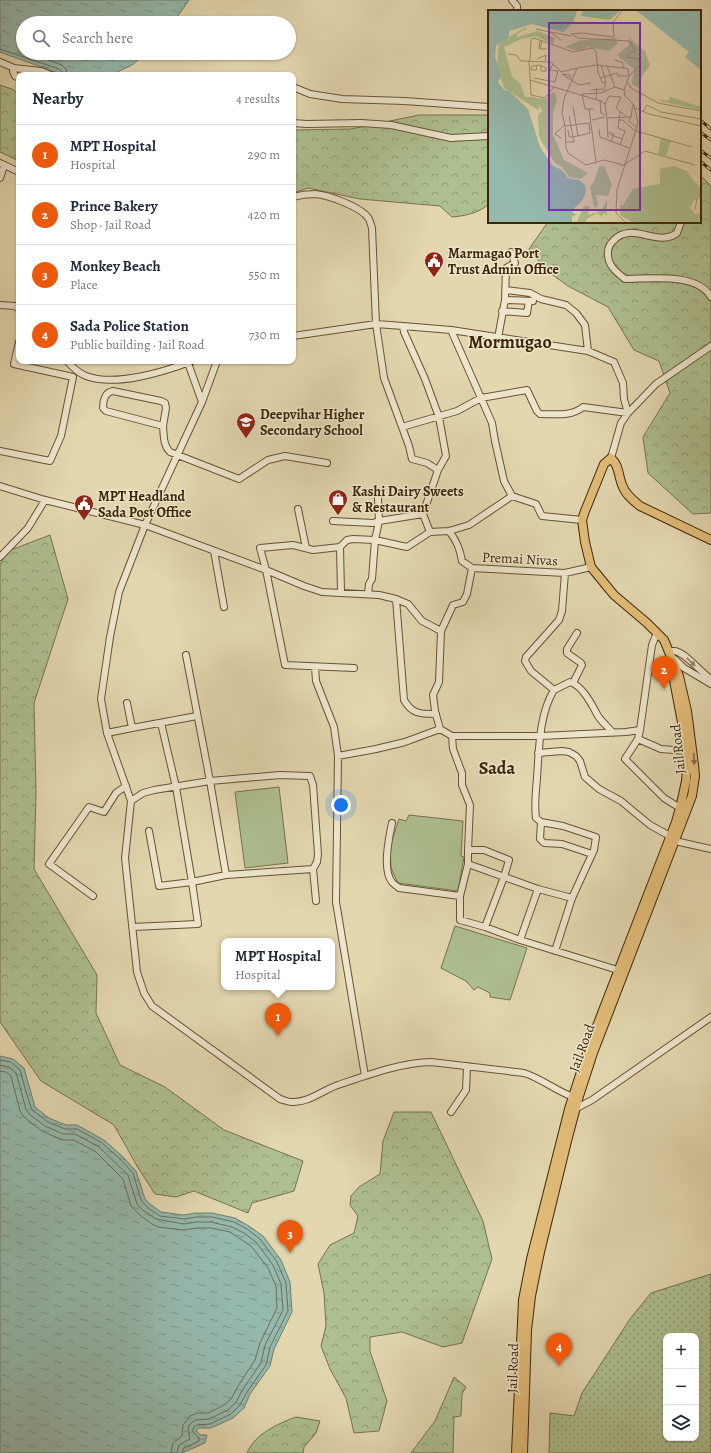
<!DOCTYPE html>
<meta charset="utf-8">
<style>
:root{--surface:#fff;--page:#f2f2f3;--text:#1f2937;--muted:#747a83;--line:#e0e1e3;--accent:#ea580c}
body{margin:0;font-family:Alegreya,serif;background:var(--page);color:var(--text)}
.controls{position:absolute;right:12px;bottom:12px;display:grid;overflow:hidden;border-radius:8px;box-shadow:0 1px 3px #0004}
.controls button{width:36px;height:36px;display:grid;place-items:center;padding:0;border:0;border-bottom:1px solid var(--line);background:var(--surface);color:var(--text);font:20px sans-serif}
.you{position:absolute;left:341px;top:805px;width:14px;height:14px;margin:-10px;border:3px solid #fff;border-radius:50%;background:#1a73e8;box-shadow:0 0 0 6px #1a73e833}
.badge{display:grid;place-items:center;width:26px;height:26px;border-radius:50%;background:var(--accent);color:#fff;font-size:13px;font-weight:700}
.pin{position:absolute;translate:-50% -33px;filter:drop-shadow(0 1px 2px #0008)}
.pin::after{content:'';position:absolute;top:21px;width:14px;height:12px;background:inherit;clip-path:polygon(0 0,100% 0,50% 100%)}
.popup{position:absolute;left:221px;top:938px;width:114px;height:52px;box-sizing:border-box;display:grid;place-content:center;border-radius:8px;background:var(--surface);filter:drop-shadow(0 1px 3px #0005);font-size:13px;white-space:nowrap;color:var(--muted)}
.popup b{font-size:15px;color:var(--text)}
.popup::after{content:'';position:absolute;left:50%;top:100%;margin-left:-8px;border:8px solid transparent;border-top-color:var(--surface)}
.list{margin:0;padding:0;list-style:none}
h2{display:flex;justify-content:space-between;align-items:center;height:52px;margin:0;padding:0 16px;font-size:17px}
h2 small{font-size:13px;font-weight:400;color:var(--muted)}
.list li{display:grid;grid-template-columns:26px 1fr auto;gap:12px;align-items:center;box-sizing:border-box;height:60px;padding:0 16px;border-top:1px solid var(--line)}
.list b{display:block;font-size:15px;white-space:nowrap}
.list p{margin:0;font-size:13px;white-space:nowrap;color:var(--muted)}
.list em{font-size:13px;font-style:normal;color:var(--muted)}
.icon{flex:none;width:22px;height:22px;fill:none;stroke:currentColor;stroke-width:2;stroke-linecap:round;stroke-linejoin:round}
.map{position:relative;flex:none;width:711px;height:1453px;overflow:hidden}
.search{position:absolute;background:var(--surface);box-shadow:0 1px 3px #0004;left:16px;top:16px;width:280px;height:44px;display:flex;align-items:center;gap:10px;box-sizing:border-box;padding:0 14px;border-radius:22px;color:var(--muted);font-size:15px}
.panel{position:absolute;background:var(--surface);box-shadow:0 1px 3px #0004;left:16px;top:72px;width:280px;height:292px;border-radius:8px}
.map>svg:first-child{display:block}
</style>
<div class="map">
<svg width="711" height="1453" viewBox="0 0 711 1453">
<defs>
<pattern id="grass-dots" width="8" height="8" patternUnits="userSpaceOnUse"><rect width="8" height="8" fill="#aebf90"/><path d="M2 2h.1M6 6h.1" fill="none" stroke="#8f9b74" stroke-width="1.8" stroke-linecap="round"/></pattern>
<pattern id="forest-crowns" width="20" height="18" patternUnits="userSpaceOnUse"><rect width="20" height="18" fill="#aebf90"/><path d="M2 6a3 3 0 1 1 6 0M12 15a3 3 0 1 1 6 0" fill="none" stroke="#8f9b74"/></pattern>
<pattern id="water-ripples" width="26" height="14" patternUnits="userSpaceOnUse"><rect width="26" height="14" fill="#95b9ad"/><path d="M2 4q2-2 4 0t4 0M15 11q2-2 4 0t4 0" fill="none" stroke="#7b968b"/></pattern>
</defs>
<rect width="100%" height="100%" fill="#e3d7b0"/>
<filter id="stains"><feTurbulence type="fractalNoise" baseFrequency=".005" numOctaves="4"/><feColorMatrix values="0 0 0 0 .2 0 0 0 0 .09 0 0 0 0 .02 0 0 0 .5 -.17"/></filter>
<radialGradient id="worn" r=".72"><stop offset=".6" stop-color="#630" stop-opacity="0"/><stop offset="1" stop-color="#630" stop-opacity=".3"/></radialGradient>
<path fill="url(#grass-dots)" stroke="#76724c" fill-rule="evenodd" d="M711,1274v179h-162l1,-40 24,3 8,-23 48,-74 21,-26zM666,1336h30v102h-30z"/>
<path fill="url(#forest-crowns)" stroke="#76724c" d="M0,85l12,4 7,5v67l-19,-9z
M419,115h70v89c-10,9 -24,12 -37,13l-12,-11 -80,-7 -52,-11 -15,5v-63l58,-1z
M700,175l11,11v327l-18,1 -45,-41 -5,-36 27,-44 -11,-32 -25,-11 -26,-43 -40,-21 -22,-16 -17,-21 19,-27h152z
M50,535l18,64 -34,104 2,89 -2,77 63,106 -1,38 24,52 45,22 59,43 79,31 -9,30 -42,12 -4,10 -54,-22 -18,6 -21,-3 -18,-28 -23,-41 -73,-44 -41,-59v-458l8,-13z
M394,1112h37l52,109 9,38 -30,84 -19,4 -41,-15 -32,5v14l17,50 -8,30 -25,2 -8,-35 -16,-29 -9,-23 5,-20 -2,-33 -6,-29 12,-19 24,-12 4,-17 -8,-11 1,-9 8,-9 21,-13 3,-33z
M454,1377l12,10 -4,7 -1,22 -7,1 -1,36h-42l24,-32z
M296,1417l24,4 -4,12 -12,14 -1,6h-56c8,-19 30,-29 49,-36z"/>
<path fill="#aebf90" stroke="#76724c" d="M279,787l9,76 -43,5 -10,-76z
M409,815l54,6 -2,35 3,1 -6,34 -60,-8 -7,-15 -1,-21 9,-28 7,2z
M455,926l72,22 -17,52 -20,-3v-4l-12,-6 -4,3 -8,-9 -25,-13z"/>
<path fill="url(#water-ripples)" stroke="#727e6b" d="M0,0h189l-9,13 -9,10h-148v30h123l-14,12 -19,9 -6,1h-44l-63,-23z
M0,1056l13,3 11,9 11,39 14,11 17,7h11l27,15 18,16 14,15 9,28 5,5 11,8 23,3 11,-2h17l23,5 14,8 14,10 18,24 9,22 2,30 -18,37 -4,17 -20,28 -6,14 -11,10 -22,10h-12l-3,3 5,4h6l-2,8 -23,10h-182z"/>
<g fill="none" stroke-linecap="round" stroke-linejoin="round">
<path stroke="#6a6f5a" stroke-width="1" d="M0,49l59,20 3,3v3
M29,53l33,12 4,4 1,6
M0,1060l11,2 9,8 6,22 6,18 16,12 17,7h12l25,14 18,16 13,14 8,27 7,8 12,8 24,3 12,-2h16l22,5 13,7 13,10 17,23 9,21 2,28 -18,36 -4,18 -19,27 -7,13 -9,9 -21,10 -13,1 -4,3v4l6,6v3l-15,7 -2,5
M0,1065l9,2 7,6 10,36 3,5 16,12 18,8h12l24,13 29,28 9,29 7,7 12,8 28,5 12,-2h15l21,5 12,6 12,9 17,23 8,19 2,26 -18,35 -4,18 -18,26 -7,13 -8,8 -19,9 -14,1 -6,5 -1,5 2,9 -11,6 -2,8
M0,1071l6,1 5,4 9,35 4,6 18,14 20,9h12l22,12 27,27 8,27 10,10 11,8 6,3 25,3 14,-2h14l19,4 21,14 17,22 8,18 1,22 -17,35 -5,17 -17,26 -7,13 -7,6 -16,8h-11l-7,3 -7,9 -1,11 -9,7 -2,10"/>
<g stroke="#675232" stroke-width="8">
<path id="minor" d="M512,0l5,6v5
M0,62l14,6
M19,78l-4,-2 -2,-5 1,-3 27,3 10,4
M293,87l17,7 32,5 62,2 85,6
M293,123l14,1 54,-1 30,2 60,13 38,-2
M0,163l19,9
M0,178l4,-12
M293,197c7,-2 15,-3 22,-3 13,1 47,13 54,25 1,2 2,6 3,9l4,96 8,54 25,68 3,13 15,4 11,7
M681,222l-4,11c-20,15 -46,-13 -64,8 -3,3 -5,7 -5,11 -1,13 8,20 17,27 24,0 72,-7 86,18
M506,290l24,3 11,6 25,6 10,8 9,12 3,26
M505,300l28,1
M0,305l15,1 4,3
M502,311l25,2 2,-12
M403,326l1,6 21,47 14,38 7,39 -8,14 -15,44 7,18
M451,330l41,93 3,18 9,40 8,15 24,8 6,12 40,4
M293,336l83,-12 27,2 48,4 137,21 26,11 9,21 1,16 4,14 -45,-6c-12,10 -28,7 -43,7l-3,-3 -10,-21 -46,8 -24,13 -55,16
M498,338l7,-38 1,-32 9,-5 -4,-11
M67,361c5,6 12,12 19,15 29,11 78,-4 106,-15
M217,361l-15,41 -57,123 -26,67 -9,45 -9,62 6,34 24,68 -6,57 12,114 7,21 8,13 128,93c4,1 8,3 12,3 16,1 31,-12 46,-17 27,-9 65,-23 93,-23l93,11c19,6 33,19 52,25
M188,363l14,39
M163,426l3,-18 -1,-5 -4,-2 -48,-10c-8,1 -10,10 -10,17l3,3 57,15c1,10 0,19 7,26l69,27 29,-19 17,-4 42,7
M0,451l50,10 11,-25 12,-59 -59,-13 5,-22
M611,458l10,-35 7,-10 28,-29 55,-38
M0,486l45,14 100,25 121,45 38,16 18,6 57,3 17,4 12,5 14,17 19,10 -2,51 -6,13 2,16 5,18 12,7h88l86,-4 14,-2 12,-85 5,-12
M298,509l8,39
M333,521l40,2 6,-2 44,-7
M449,531c8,10 11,18 13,30l10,7
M340,547l1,45
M214,551l10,56
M0,557l28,-29 17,-28
M368,594l1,-10 3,-5 3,-39 4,-19 -1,-23
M396,599l8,101c8,14 16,14 32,14
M441,631l12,-26 10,-3 4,-8 5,-26 93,5 26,-6
M186,655l24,126 16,94
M315,667l1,14 18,46 4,29 -2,146 29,174
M354,668l-69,-3 -19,-95 -6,-22 33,-3 20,5 27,-3 7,-7 6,-1 22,1 32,7 23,-15 19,-1 20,-6 43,-29
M711,679c-10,-6 -27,-29 -38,-28l-4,3 15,14 27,16
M573,683l9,-18 -1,-2 -14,-10v-4l10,-16
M554,690l-23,-19 -6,-10 1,-4 33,-37 3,-9 3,-38
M132,728l65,-12
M640,730l-2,9 -13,20 39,39 16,10
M107,733l25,-5 -5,-25
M452,736l1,13 9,24v12l8,20 -2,45v14l-8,32
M638,739l23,10 25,2
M538,753l24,-2 7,1 7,4 4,5 5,16 14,12 22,12 29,24 20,11
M338,756l38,-7 29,-7 35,-13
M131,801l12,-8 11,-3 56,-9 70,-6 30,1 3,9 5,69 -1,8 -4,7 -87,6 -34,7 6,42 -66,3
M541,822l-1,17 4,4 18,1 30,10
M392,823c-3,14 -10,47 0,59 1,2 5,4 7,6l61,8v24l25,7 35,13 101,31
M149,831l10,55 33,-4 -16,-95 -15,-64
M675,841l36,8
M468,850h16l25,10 -5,17 -19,50
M468,864l70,25 34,9
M313,869l3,32
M93,896l-44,-32 40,-57 15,5 12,-19 10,-7
M520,940l18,-51
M555,951l17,-53 22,-48 2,-13 -33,-11 -22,-4 -5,-4c-2,-14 0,-27 1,-40 2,-28 2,-64 17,-88l16,-8c13,4 22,23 28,34 4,6 10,11 15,17
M573,1109h2l17,-9 119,-83
M451,1112l15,-22 1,-24"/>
</g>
<g stroke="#3e2508" stroke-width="10">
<path id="major" d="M516,1453l7,-153 8,-41 38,-150 21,-65 86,-222 5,-18 5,-23 1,-14 -1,-24 -14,-73
M523,1453l4,-123 4,-34 9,-44 27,-111 12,-45 14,-43 89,-231 10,-26 3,-20 -1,-11 -7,-54 -8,-35 -15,-36 -17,-17 -33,-28 -23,-28 -6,-25 -3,-22 3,-9 19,-47 7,-6c9,8 7,19 12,29 3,8 10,13 17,19l71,34"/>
</g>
<use href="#minor" stroke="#ede5cc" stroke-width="6"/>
<use href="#major" stroke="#e2bc78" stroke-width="8"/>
<g stroke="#3e2508" stroke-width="3">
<path id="rail" d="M700,120l11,9
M700,132l11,8
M700,150l11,8
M700,161l11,9"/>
</g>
<use href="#rail" stroke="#ede5cc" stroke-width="1.5" stroke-dasharray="4.5" stroke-linecap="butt"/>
</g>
<defs><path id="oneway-solid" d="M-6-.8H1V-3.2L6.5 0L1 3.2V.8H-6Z"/></defs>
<use fill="#96856a" href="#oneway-solid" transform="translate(691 662) rotate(44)"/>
<use fill="#88693a" href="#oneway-solid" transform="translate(694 759) rotate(87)"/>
<defs>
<g id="civic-pin" transform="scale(1)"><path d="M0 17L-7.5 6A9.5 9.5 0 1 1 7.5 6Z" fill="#8f2418" stroke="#ede5cc"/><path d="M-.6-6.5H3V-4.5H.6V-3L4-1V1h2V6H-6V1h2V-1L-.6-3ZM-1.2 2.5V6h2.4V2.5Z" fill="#fff"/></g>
<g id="school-pin" transform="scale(1)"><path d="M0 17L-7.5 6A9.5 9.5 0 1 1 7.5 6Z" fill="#8f2418" stroke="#ede5cc"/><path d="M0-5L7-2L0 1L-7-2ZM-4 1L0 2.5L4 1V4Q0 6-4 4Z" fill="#fff"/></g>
<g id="shop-pin" transform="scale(1)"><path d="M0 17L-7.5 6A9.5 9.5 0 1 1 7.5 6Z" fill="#8f2418" stroke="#ede5cc"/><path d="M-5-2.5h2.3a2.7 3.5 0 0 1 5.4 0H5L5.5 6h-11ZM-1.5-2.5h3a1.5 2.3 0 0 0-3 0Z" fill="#fff"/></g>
</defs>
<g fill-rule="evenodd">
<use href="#civic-pin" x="434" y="261"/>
<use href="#school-pin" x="246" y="422"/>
<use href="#shop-pin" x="338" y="499"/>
<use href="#civic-pin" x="84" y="504"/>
</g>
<g text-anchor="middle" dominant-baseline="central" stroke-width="3" stroke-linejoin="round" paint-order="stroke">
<g font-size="14" font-weight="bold" fill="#3e2508" stroke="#ede5cc" text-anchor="start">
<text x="448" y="253">Marmagao Port<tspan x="448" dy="16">Trust Admin Office</tspan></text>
<text x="260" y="414">Deepvihar Higher<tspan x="260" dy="16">Secondary School</tspan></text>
<text x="352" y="491">Kashi Dairy Sweets<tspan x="352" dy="16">&amp; Restaurant</tspan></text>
<text x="98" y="496">MPT Headland<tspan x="98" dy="16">Sada Post Office</tspan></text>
</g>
<g font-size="14" fill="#3e2508" stroke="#ede5cc">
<text transform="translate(520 559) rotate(3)">Premai Nivas</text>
<text transform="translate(678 749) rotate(-96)">Jail Road</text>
<text transform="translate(582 1048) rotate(-70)">Jail Road</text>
<text transform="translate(513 1368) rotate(-88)">Jail Road</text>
</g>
<g font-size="18" font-weight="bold" fill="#3e2508" stroke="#ede5cc">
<text x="510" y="342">Mormugao</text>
<text x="497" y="768">Sada</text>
</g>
</g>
<g transform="translate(488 10)">
<rect width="213" height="213" fill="#e3d7b0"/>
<path d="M173,128l10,3 -5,15 -8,-2zM186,156l13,5 8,12 -14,24 8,-1 6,8 6,-1 -2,9h-67l-12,-7v-10h3l10,-16 27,-5v-15z" fill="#aebf90"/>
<path d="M38,17v2l-9,5v3l21,-6 17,7 -2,6 -17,-8 -15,3 -17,8 8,30 8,6 5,14h9l5,5 1,4 -2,4 -34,-22 -7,-23 2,-22zM127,28l3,3 -1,3 -8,7 -21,-4 -10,4 -14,-4 17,-7zM141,28l16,13 5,14 -9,13v11l-9,-5 2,-15 -17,-14 12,-10zM67,82l2,8 -4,13v22l11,25 24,13 -7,6 -12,-2 -6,-9 -9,-6 -15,-25 -1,-22 8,-7 -1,-7 5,-7zM182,87l31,10v3l-40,-9 -2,-2 9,2zM111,156h5l8,19 -4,11 -12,-1 2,8 -1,4 -3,1 -4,-22 4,-4zM207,172l6,6v8l-8,5 -1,5 -11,1 -6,-17 18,-4zM119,190v16l-3,-3 -2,4 -5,-4 -10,6 -1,3h-9l7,-16h6l-2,9 13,-4z" fill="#aebf90"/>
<path d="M47,88l12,1 1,9 -5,4z" fill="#aebf90"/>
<path d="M0,1h89l-4,12 -10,9 -31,-8 -23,7v6l-13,9 -1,11 6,20 -3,5 6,8 5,1 19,18 12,38 13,19 9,4 6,8 11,2 6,5 1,7 -3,7 -11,12 4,4 -4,2v5h-84zM95,1h37l-10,9 -29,-4zM149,1h64v59l-16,-13 4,-5z" fill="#95b9ad"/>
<path fill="none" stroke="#a1906d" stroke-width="1" d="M134,1l-9,11 1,15 -32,-4 -11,1 7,4 51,3 7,10 -7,2 -2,4 11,2 3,5 -12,12 -2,6M48,19l14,3M73,30l-11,-8 21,4M52,39l2,-7 -2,-2 -1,8 1,1h7M20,44l8,1 5,6 30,1 10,10 16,-4M49,49l9,-4 -1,7M41,50l2,35 14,3 9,-11M42,50l1,-20 3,-2 39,14 19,-4 4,3 2,21 4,10 3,1M126,50l8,2 2,6M113,55l5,17 -2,9M49,56l-1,4h-5l1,-4 8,-1 6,3v3h-5v-5M119,56l8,21 9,3M46,68l21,4 3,-11 -8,-1 3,-6M82,68v-3l-8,-1 17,11 12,-2M112,68l17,-5 1,3h11l-1,-7 -4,-1 -27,-3 -20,3 -13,31 -2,14 3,13 1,22 2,5 18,12 18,-5 19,5M42,70l71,21 4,3 2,14 24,-1 2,-13M139,72l4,6 27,15 43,8M103,80l12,-1M133,87l-5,11 11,9M108,89l1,-12M112,90l1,13 4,2M117,94l4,-8 12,1M85,97l5,29M147,98l14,6 52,12M101,99l7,53M106,99h-9l-3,-15 19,-1 14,-6M132,102l-2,16 7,3 -5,14M155,102l4,-7 14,7 40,7M143,107l-2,4 7,6M119,108l1,20M104,110l13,-3M130,110h5l12,11M77,116l24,-3 1,10 -17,4 1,5h-8M111,119l1,8 29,11M80,120l1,7h4l-4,-21M148,121l56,16M121,122l5,2 -3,8M121,124l13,5M73,128l-6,-4 10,-10M134,156l23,-15 50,14M207,199l2,-10 4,-3M137,212l-9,-9 1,-23 21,-67 -4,-18 -9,-9 -1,-6 3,-8"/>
<path fill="#7b2cbf" fill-opacity="0.15" stroke="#7b2cbf" stroke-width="2" d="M61,13h91v187h-91z"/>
<rect width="213" height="213" fill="none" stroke="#3e2508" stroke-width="2"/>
</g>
<rect width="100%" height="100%" filter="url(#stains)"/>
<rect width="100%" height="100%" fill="url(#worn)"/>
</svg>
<div class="controls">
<button>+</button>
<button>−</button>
<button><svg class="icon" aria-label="layers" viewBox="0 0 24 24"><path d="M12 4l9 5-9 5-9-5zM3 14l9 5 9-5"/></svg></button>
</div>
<div class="you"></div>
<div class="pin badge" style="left:278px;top:1036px">1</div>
<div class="popup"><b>MPT Hospital</b>Hospital</div>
<div class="pin badge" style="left:664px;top:689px">2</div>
<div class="pin badge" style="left:290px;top:1253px">3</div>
<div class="pin badge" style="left:559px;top:1366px">4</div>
<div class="search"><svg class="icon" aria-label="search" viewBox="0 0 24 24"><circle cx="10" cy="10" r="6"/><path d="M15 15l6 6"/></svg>Search here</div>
<section class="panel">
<h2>Nearby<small>4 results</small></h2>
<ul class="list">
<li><span class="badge">1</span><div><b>MPT Hospital</b><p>Hospital</p></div><em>290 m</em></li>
<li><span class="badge">2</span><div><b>Prince Bakery</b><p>Shop · Jail Road</p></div><em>420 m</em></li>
<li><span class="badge">3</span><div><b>Monkey Beach</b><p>Place</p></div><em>550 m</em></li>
<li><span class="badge">4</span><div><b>Sada Police Station</b><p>Public building · Jail Road</p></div><em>730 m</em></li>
</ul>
</section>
</div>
